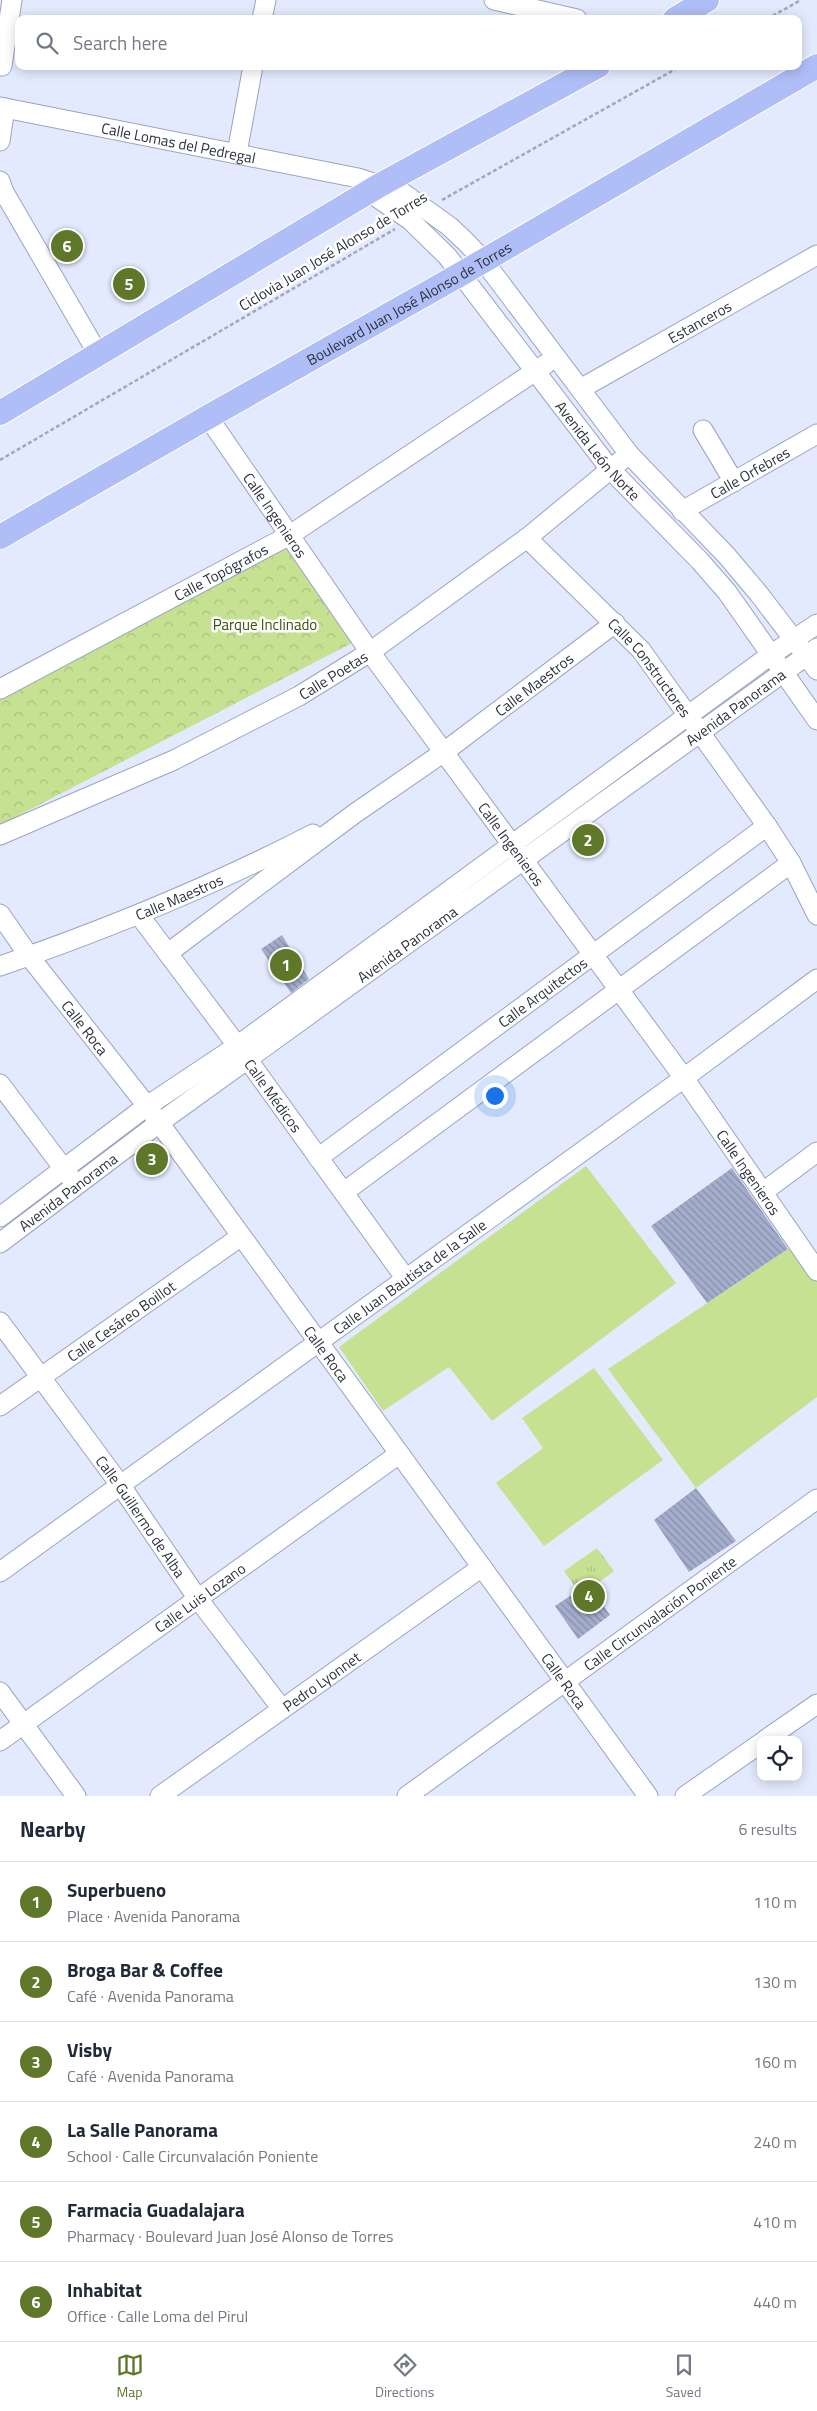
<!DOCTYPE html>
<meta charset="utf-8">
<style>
:root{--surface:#fff;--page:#f2f2f3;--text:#1f2937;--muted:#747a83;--line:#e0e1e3;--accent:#5f7729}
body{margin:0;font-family:"Titillium Web",sans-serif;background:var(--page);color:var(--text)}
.controls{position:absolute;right:15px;bottom:15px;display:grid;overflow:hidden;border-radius:10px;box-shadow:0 2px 12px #0003}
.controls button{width:45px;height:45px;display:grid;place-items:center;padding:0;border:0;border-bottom:1px solid var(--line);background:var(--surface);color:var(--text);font:25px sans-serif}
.you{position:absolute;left:494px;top:1095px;width:18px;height:18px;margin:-12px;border:4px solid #fff;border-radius:50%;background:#1a73e8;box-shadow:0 0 0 8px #1a73e833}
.badge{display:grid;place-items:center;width:32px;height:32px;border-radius:50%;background:var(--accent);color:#fff;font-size:16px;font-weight:700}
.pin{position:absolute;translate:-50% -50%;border:2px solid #fff;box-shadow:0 1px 5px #0006}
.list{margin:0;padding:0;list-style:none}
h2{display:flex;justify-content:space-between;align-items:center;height:65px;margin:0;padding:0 20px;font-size:21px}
h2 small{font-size:16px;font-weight:400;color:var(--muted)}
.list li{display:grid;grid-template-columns:32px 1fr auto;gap:15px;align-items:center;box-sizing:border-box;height:80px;padding:0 20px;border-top:1px solid var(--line)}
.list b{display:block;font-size:19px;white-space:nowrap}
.list p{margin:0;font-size:16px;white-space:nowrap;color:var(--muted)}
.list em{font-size:16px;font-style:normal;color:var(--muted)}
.icon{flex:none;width:28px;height:28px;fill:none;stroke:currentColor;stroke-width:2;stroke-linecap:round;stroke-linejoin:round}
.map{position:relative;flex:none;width:817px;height:1796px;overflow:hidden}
.search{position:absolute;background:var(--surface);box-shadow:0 2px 12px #0003;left:15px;right:15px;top:15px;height:55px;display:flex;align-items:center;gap:12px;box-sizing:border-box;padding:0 18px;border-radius:10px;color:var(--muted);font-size:19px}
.sheet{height:545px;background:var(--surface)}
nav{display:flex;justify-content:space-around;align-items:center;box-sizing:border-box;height:70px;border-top:1px solid var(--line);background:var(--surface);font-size:14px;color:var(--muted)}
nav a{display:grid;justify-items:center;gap:2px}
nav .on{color:var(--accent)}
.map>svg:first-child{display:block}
</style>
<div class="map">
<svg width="817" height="1796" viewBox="0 0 817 1796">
<defs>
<pattern id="grass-tufts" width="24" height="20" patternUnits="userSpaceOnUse" patternTransform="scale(1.25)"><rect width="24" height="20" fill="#c5e191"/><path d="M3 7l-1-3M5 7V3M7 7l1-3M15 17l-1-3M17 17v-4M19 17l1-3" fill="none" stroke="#aac27e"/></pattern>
<pattern id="forest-crowns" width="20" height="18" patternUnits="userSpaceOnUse" patternTransform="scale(1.25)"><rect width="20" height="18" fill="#c5e191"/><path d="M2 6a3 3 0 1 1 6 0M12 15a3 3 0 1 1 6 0" fill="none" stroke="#aac27e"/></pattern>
<pattern id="building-back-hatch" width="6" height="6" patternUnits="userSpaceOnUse" patternTransform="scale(1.25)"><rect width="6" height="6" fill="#a4aecc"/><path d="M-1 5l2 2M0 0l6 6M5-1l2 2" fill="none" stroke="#868ea7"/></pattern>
</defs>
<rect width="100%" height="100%" fill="#e3eafd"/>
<path fill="url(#grass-tufts)" d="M597,1548l17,23 -23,17 -3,-4 -10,7 -14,-20z"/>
<path fill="url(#forest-crowns)" d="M286,548l68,94 -354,183v-127z"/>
<path fill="#c5e191" d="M586,1166l90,117 -184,138 -43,-54 -66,44 -44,-64z
M793,1246l24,33v118l-121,91 -88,-119z
M594,1368l69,92 -119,86 -48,-63 47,-35 -21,-30z"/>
<path fill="url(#building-back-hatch)" d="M282,935l27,44 -18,14 -30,-44z
M732,1168l56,81 -81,54 -56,-77z
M696,1488l40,53 -47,31 -35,-52z
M588,1584l22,31 -32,24 -23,-33z"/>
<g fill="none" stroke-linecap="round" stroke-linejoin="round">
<g stroke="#9aa4c2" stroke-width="21">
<g id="minor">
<path d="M494,0l83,19"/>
<path d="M262,19l4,-19"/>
<path d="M2,66l10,-66"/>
<path id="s1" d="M0,107l358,71 45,15 46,33 17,16 17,18 146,194 98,102 32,38 58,76"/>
<path d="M0,141l5,-33"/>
<path d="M237,153l16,-87"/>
<path d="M0,181l4,11 94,162"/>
<path id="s2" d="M362,183l7,9 41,28 37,36 163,213 90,92 27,31 90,128"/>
<path id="s3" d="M582,388l235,-133"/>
<path id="s4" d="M208,417l162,235 314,426 133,193"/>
<path d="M703,430l31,52"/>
<path id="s5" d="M682,511l135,-77"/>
<path id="s6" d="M527,538l114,112 126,176 24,37 26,52"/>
<path id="s7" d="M0,689l290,-154 256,-171"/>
<path id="s8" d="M0,835l174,-75 125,-64 71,-44 157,-114 102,-84"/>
<path id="s9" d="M0,914l29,42 118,150 501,690"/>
<path id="s10" d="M139,915l109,145 158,219"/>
<path id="s11" d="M168,953l186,-139 90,-62 171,-129"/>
<path id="s12" d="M0,966c108,-37 212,-80 313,-132"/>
<path d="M0,1084l70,93"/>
<path id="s13" d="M318,1158l449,-332"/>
<path d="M344,1192l447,-329"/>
<path d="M763,1192l54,-40"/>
<path d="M0,1217l147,-111 90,-60 535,-392 45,-30"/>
<path id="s14" d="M0,1243l159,-120 658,-475"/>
<path id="s15" d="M0,1322l121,164 77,113 84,110"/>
<path id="s16" d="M0,1406l240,-169"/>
<path id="s17" d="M0,1572l684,-494 133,-99"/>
<path d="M0,1692l76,104"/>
<path d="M765,1740l52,-36"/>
<path id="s18" d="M0,1741l399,-287"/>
<path id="s19" d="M160,1796l322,-229"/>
<path id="s20" d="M407,1796l410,-297"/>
<path d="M685,1796l76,-53"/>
</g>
</g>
<g stroke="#fff" stroke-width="26">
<g id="major">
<path d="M675,19l32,-19"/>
<path d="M0,413l380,-228 218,-119"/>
<path id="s21" d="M0,537l208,-120 253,-143 356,-208"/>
</g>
</g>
<path stroke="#a2a8b9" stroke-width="2.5" stroke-dasharray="4 2.5" stroke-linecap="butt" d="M767,19l34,-19
M442,200l239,-134
M0,460l395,-231"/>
<use href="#minor" stroke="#fff" stroke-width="19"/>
<use href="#major" stroke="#afbef7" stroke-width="24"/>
</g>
<g text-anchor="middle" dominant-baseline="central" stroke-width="5" stroke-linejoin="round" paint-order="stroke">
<g font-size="15" fill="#2d313d" stroke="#fff">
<text stroke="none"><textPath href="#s1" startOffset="182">Calle Lomas del Pedregal</textPath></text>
<text transform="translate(333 251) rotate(-31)">Ciclovia Juan José Alonso de Torres</text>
<text stroke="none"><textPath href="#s21" startOffset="471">Boulevard Juan José Alonso de Torres</textPath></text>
<text stroke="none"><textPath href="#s3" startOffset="135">Estanceros</textPath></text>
<text stroke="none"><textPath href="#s2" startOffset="359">Avenida León Norte</textPath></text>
<text stroke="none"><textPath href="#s5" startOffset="78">Calle Orfebres</textPath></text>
<text stroke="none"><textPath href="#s4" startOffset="119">Calle Ingenieros</textPath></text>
<text stroke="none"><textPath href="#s7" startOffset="250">Calle Topógrafos</textPath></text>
<text stroke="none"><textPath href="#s6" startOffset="179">Calle Constructores</textPath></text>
<text stroke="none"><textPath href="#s8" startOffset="370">Calle Poetas</textPath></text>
<text stroke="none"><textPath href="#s11" startOffset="454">Calle Maestros</textPath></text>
<text stroke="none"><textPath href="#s14" startOffset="910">Avenida Panorama</textPath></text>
<text stroke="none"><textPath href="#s4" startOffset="524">Calle Ingenieros</textPath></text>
<text stroke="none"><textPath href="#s12" startOffset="192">Calle Maestros</textPath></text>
<text stroke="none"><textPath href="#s14" startOffset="505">Avenida Panorama</textPath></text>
<text stroke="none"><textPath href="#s13" startOffset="279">Calle Arquitectos</textPath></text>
<text stroke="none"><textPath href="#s9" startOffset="142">Calle Roca</textPath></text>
<text stroke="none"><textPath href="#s10" startOffset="225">Calle Médicos</textPath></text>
<text stroke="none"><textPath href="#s4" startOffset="929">Calle Ingenieros</textPath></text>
<text stroke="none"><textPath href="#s14" startOffset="85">Avenida Panorama</textPath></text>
<text stroke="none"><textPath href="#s17" startOffset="505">Calle Juan Bautista de la Salle</textPath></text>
<text stroke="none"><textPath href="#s16" startOffset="148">Calle Cesáreo Boillot</textPath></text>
<text stroke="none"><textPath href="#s9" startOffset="548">Calle Roca</textPath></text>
<text stroke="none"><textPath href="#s15" startOffset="240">Calle Guillermo de Alba</textPath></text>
<text stroke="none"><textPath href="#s18" startOffset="246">Calle Luis Lozano</textPath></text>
<text stroke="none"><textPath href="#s20" startOffset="312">Calle Circunvalación Poniente</textPath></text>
<text stroke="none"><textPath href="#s19" startOffset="198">Pedro Lyonnet</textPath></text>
<text stroke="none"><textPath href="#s9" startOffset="952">Calle Roca</textPath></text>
</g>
<g font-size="15" fill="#3e500d" stroke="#fff">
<text x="265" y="624">Parque Inclinado</text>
</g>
</g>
</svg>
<div class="controls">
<button><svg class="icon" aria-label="locate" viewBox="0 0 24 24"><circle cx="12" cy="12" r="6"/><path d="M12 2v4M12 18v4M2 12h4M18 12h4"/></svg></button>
</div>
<div class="you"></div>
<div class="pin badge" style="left:286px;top:965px">1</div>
<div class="pin badge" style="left:588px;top:840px">2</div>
<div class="pin badge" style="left:152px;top:1159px">3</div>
<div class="pin badge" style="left:589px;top:1596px">4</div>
<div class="pin badge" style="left:129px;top:284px">5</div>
<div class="pin badge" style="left:67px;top:246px">6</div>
<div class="search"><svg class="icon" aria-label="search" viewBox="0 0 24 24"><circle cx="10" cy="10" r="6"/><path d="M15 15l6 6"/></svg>Search here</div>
</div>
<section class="sheet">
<h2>Nearby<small>6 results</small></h2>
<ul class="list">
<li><span class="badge">1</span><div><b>Superbueno</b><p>Place · Avenida Panorama</p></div><em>110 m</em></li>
<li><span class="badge">2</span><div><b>Broga Bar &amp; Coffee</b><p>Café · Avenida Panorama</p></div><em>130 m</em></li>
<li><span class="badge">3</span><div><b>Visby</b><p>Café · Avenida Panorama</p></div><em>160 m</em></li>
<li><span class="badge">4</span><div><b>La Salle Panorama</b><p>School · Calle Circunvalación Poniente</p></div><em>240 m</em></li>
<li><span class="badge">5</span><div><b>Farmacia Guadalajara</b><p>Pharmacy · Boulevard Juan José Alonso de Torres</p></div><em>410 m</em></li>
<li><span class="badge">6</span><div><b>Inhabitat</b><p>Office · Calle Loma del Pirul</p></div><em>440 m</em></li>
</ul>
</section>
<nav>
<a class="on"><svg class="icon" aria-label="map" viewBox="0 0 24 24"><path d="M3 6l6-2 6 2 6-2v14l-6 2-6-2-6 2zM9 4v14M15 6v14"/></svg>Map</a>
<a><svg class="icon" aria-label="directions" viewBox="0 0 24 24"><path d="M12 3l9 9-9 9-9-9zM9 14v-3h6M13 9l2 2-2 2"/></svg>Directions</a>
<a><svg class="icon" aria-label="saved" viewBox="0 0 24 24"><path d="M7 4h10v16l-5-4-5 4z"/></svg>Saved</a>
</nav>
